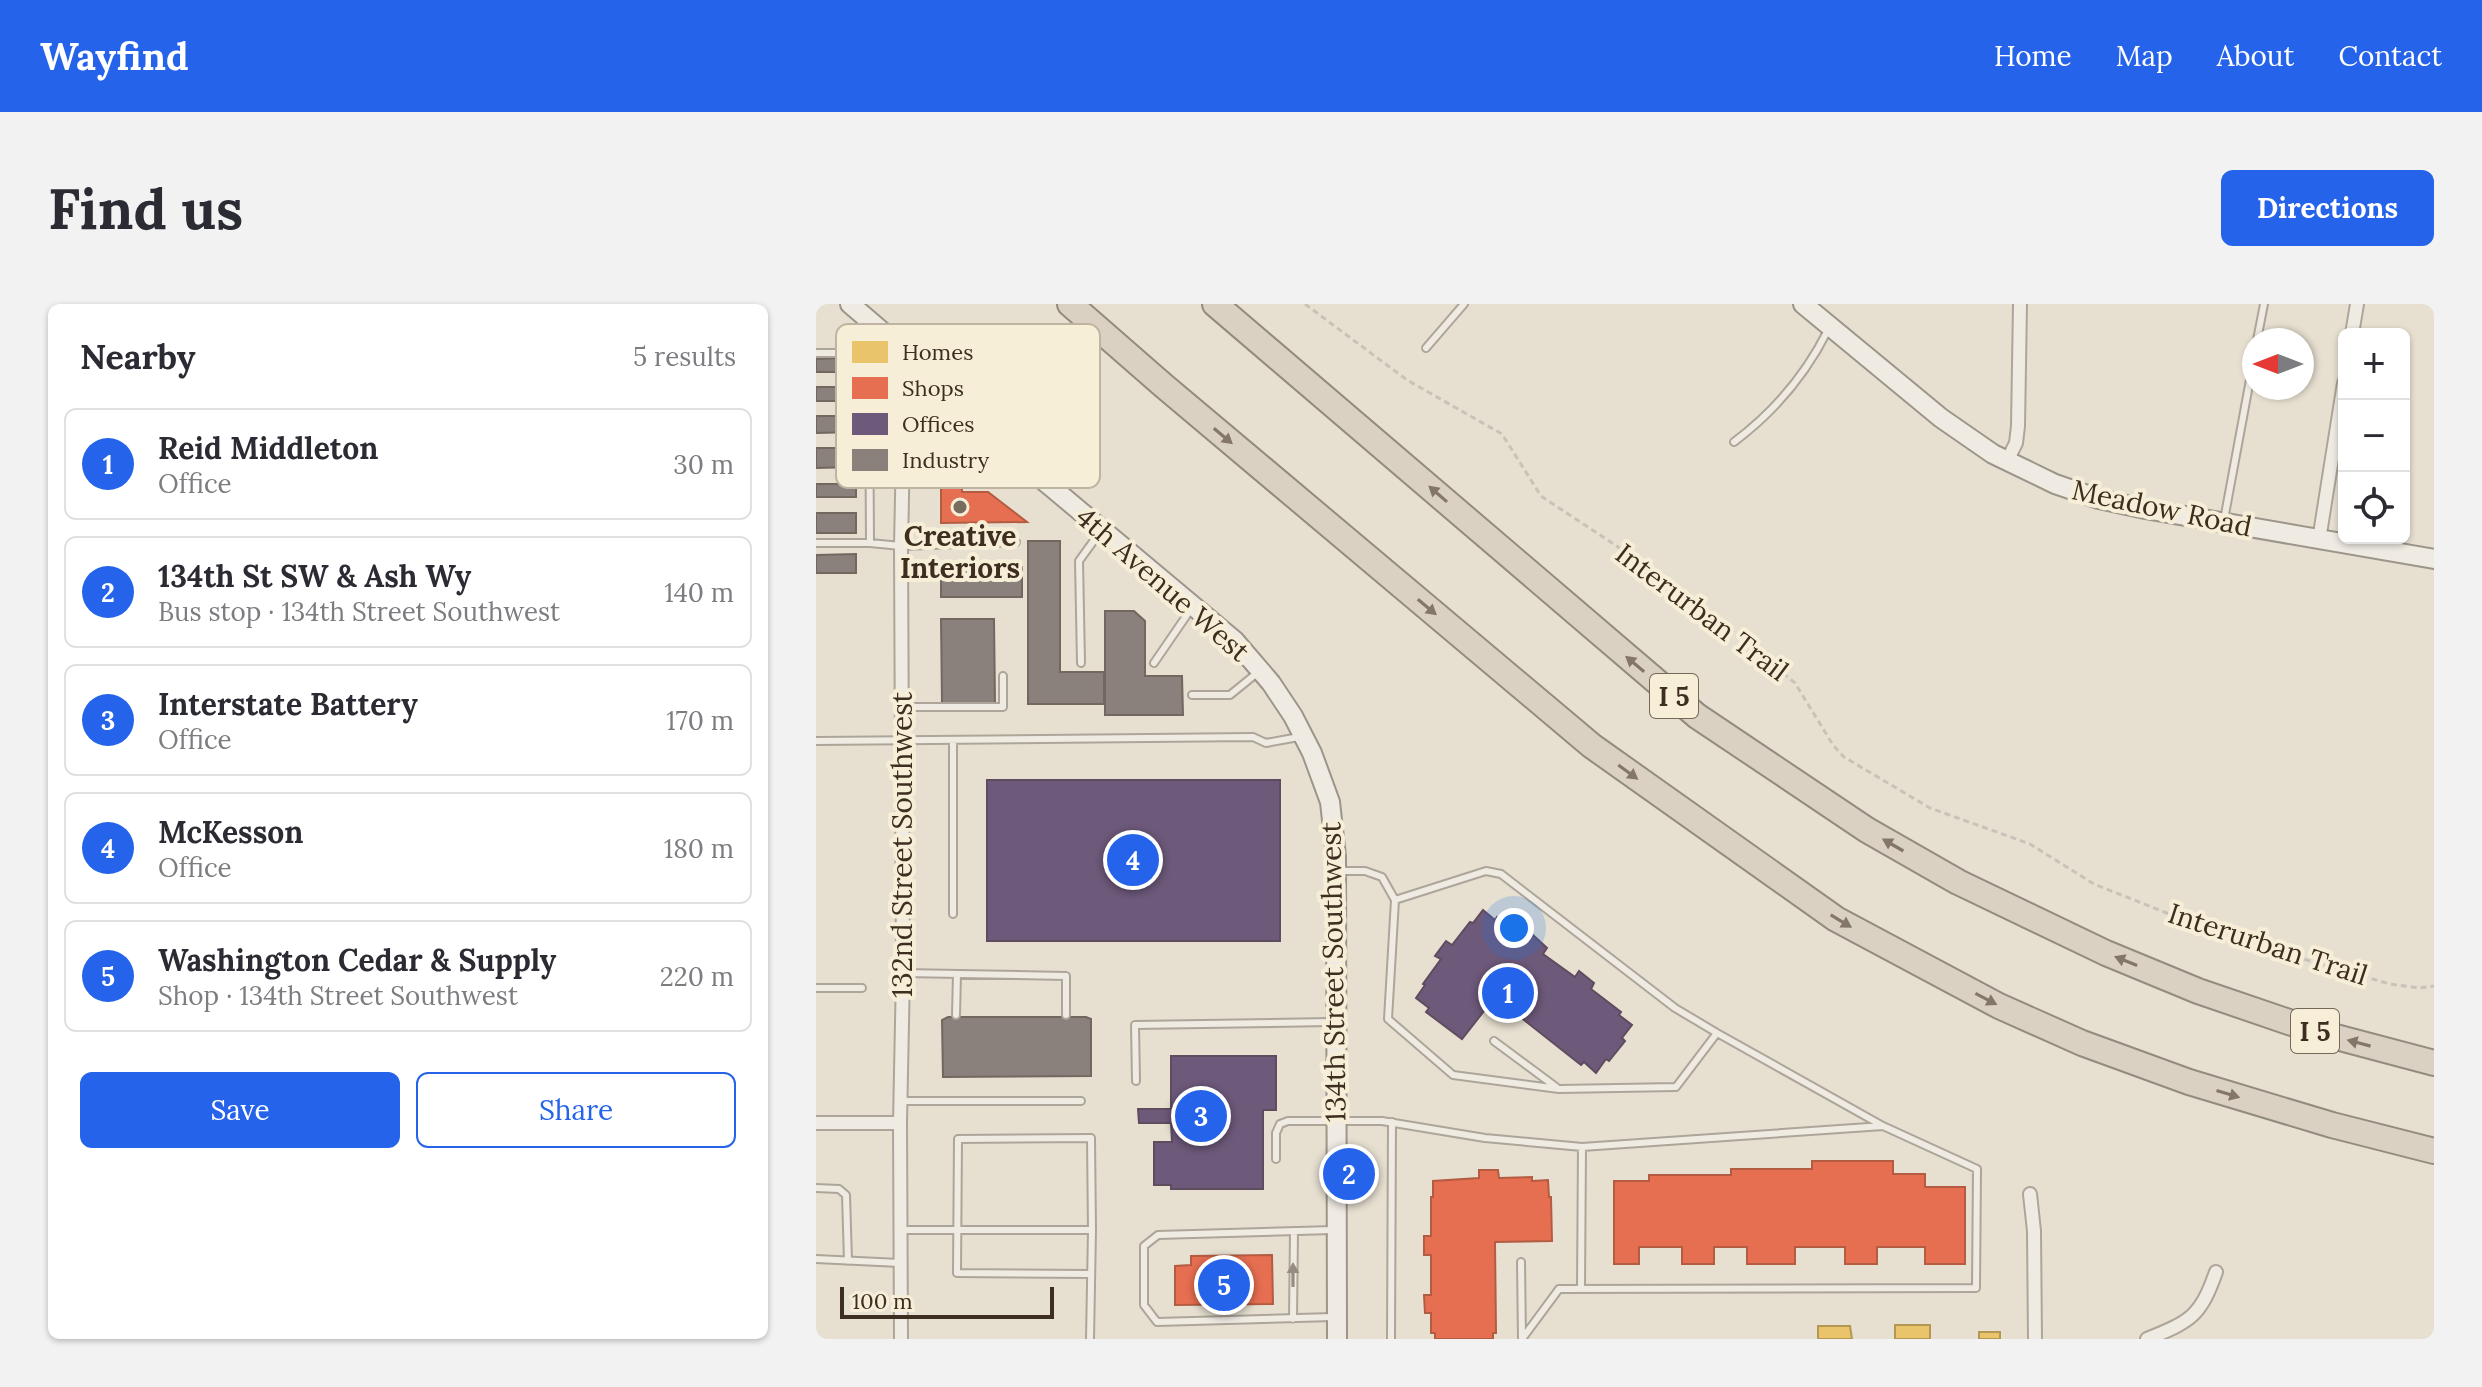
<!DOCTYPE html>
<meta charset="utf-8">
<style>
:root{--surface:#fff;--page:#f2f2f3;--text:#2b2b33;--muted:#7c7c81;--line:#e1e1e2;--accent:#2563eb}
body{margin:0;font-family:Lora,serif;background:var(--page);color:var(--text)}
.controls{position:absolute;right:24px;top:24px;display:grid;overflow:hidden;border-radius:12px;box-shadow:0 2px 6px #0004}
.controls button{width:72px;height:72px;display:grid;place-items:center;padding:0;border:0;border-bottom:2px solid var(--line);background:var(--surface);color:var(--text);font:40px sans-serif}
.compass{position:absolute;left:1426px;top:24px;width:72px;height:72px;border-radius:50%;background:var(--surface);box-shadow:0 2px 6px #0004;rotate:270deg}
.scale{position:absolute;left:24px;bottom:20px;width:214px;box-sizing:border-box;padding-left:8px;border:4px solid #3d2e20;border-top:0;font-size:22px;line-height:28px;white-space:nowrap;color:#3d2e20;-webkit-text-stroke:6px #f7eed8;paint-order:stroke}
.you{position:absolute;left:698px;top:624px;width:28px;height:28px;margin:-20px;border:6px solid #fff;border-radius:50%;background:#1a73e8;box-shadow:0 0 0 12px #1a73e833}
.badge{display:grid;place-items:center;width:52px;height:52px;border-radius:50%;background:var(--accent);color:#fff;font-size:26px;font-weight:700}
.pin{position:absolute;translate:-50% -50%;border:4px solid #fff;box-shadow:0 2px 8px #0006}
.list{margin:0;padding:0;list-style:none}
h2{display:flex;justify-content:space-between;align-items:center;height:104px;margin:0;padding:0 32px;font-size:34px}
h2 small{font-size:26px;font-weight:400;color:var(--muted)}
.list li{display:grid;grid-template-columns:52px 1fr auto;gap:24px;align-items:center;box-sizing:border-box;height:112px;margin:0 16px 16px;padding:0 16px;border:2px solid var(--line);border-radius:12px}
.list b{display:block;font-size:30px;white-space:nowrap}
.list p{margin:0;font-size:26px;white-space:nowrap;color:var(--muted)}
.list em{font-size:26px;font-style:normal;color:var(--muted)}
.actions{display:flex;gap:16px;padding:24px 32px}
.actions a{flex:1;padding:18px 0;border:2px solid var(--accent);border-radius:12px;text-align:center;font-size:28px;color:var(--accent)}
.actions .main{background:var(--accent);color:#fff}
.icon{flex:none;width:44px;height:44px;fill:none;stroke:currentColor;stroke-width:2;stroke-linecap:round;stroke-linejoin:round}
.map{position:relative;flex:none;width:1618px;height:1035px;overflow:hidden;border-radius:12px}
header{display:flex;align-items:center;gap:48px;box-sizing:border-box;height:112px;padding:0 40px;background:var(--accent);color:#fff}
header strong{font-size:38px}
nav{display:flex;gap:44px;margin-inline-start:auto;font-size:28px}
.intro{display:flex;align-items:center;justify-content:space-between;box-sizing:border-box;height:192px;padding:0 48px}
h1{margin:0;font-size:56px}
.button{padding:20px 36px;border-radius:12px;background:var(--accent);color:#fff;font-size:28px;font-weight:700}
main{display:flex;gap:48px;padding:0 48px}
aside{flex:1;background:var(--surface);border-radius:12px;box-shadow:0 2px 6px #0004}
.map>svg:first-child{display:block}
</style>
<header>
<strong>Wayfind</strong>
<nav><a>Home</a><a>Map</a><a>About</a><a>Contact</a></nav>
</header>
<div class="intro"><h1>Find us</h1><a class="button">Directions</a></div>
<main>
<aside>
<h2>Nearby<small>5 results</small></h2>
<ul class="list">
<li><span class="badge">1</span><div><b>Reid Middleton</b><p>Office</p></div><em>30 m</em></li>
<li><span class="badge">2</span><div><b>134th St SW &amp; Ash Wy</b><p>Bus stop · 134th Street Southwest</p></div><em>140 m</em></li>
<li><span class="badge">3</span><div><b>Interstate Battery</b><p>Office</p></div><em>170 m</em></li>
<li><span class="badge">4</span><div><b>McKesson</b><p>Office</p></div><em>180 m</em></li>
<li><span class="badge">5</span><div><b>Washington Cedar &amp; Supply</b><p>Shop · 134th Street Southwest</p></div><em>220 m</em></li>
</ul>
<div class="actions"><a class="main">Save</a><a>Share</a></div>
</aside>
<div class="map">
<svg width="1618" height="1035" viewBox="0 0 1618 1035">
<rect width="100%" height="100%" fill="#e7e0d1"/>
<path fill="#e9c46a" stroke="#b59754" stroke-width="2" d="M1079,1021h35v14h-35z
M1002,1022h32l2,13h-34z
M1163,1028h21v7h-21z"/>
<path fill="#e76f51" stroke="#b45c42" stroke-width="2" d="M125,174h21v14h26l39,30 -86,1z
M996,857h81v13h32v13h40v77h-40v-17h-48v17h-32v-17h-50v17h-48v-17h-33v17h-32v-17h-43v17h-25v-83h35v-6h82v-6h81z
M663,866h19l1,8 33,-1v4l16,-1 1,17h2l1,44 -57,1 1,91h-3v6h-58v-6h-4v-20h-6l-1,-18h7v-40h-7v-19h7v-39h2v-16l46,-3z
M456,951l1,49 -98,1v-39l16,-1v-9z"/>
<path fill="#6d597a" stroke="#5f4c5f" stroke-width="2" d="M171,476h293v161h-293z
M667,606l12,10 2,-3 32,24 4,-6 14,13 -4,6 32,23 4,-6 15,12 -3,6 30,23 -2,3 13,10 -10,13 3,3 -16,20 -3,-2 -10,14 -12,-11 -3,3 -86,-68 -33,42 -36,-27 3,-4 -13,-10 9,-13 -2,-1 18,-25 -6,-3 11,-15 6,4 18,-23 3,1z
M355,752h105v54h-13v79h-92v-4h-17v-43h18l-1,-19h-32l-1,-14h33z"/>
<path fill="#8a817c" stroke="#736860" stroke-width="2" d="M23,54l7,8v6h-30v-13z
M0,83h39v14h-39z
M0,112h40v16l-40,1z
M0,144h40v19l-40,1z
M0,180h40v13h-40z
M0,209h40v20h-40z
M212,237h32v131h44v32h-76z
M40,250v19h-40v-18z
M125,263h81v30h-81z
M289,307h29l11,10v55h37l1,39h-78z
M125,315h53l1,84h-53z
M132,713h138l5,2v57l-148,1 -1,-57z"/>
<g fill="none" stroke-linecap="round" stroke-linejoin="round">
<g stroke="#ada599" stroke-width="10">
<path id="lane" d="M1441,36l7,-36
M610,44l38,-44
M0,49h29l24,19 1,171h-54
M918,138c40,-30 72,-68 94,-112
M1408,216l30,-162
M54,239l31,3 115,-4
M265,359l-2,-102 21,-29
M338,359l37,-54
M376,391h38l27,-22
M85,403h102v-31
M137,436v174
M0,437l437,-4 13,6 33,-6
M523,567h26l17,6 13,23
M87,669l163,3v39
M0,684h46
M140,711l1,-41
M678,737l62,46
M320,777l-1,-56 197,-3
M85,797h180
M460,855v-26l4,-9 8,-3h94l103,17 97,9 301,-21 -166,-93 -42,-25 -174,-134 -15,-3 -91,29 -7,119 65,56 106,14 117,-2 41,-54
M0,884l23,1 7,6 2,66
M86,926h190l-1,-92 -133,1 -1,134 134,1
M0,955l84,4
M705,958l1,77
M765,985l1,-142
M517,1013l-176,5 -13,-17v-59l14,-11 175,-5
M477,1015l1,-88
M274,1035l2,-109
M575,1035l1,-217
M706,1035l37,-50 417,-1 1,-119 -94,-43"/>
</g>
<g stroke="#ada599" stroke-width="16">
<path id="street" d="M1536,30l5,-30
M1191,157l9,-18 2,-17 2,-122
M1503,236l25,-157
M0,819h84
M1214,890l4,37 1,108
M85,1035l-1,-216 3,-150 -2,-427 4,-195
M1331,1035c44,-18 53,-22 69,-67"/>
</g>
<g stroke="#9c958a" stroke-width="22">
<path id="secondary" d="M34,0l55,47 120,114 210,176 36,42 22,33 19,37 18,49 6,54 1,483
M987,0l138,114 52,36 62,30 44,15 46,10 289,50"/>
</g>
<g stroke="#928b80" stroke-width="28">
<path id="highway" d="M254,0l94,82 428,360 244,173 163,87 83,37 107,39 143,43 102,26
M399,0l482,412 170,114 91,52 148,71 92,38 123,42 113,30"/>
</g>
<path stroke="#c8c2b9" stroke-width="3" stroke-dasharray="6 4" stroke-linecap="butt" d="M489,0l102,76 95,54 39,62 139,92 115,95 38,62 11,12 86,51 100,36 64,40 133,53 163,47 29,4 15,-2"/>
<use href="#lane" stroke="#efebe3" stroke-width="6"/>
<use href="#street" stroke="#efebe3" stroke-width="12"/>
<use href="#secondary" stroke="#efebe3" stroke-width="18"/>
<use href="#highway" stroke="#dad1c2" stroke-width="24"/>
</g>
<defs><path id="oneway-solid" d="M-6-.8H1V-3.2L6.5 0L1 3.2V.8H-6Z" transform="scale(2)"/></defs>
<g fill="#847769">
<use href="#oneway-solid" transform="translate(407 132) rotate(40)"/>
<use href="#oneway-solid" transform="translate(622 190) rotate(-139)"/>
<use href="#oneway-solid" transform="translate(611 303) rotate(40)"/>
<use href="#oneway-solid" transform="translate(819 360) rotate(-140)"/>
<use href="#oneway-solid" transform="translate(812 468) rotate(36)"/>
<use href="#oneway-solid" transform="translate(1077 541) rotate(-150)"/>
<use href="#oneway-solid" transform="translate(1025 617) rotate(31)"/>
<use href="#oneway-solid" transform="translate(1310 657) rotate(-158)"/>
<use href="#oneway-solid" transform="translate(1170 695) rotate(28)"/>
<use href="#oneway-solid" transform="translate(1543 739) rotate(-165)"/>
<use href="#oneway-solid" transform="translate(1412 790) rotate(17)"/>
</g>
<use fill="#968c82" href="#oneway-solid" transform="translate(477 971) rotate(-90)"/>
<circle fill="#786c5e" stroke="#f7eed8" stroke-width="3" cx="144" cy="203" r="8"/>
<g text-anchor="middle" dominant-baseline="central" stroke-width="8" stroke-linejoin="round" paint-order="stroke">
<g fill="#f7eed8" stroke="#756857" stroke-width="2">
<rect x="834" y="370" width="48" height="44" rx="6"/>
<rect x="1475" y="705" width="48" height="44" rx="6"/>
</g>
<g font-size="26" font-weight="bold" fill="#3d2e20">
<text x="858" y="392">I 5</text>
<text x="1499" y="727">I 5</text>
</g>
<g font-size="28" fill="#3d2e20" stroke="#f7eed8">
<text transform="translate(1346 204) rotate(12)">Meadow Road</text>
<text transform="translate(347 280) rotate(41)">4th Avenue West</text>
<text transform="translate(886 308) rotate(37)">Interurban Trail</text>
<text transform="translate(86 541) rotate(-90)">132nd Street Southwest</text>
<text transform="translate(1452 640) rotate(18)">Interurban Trail</text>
<text transform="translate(517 668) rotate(-91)">134th Street Southwest</text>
</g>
<g font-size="28" font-weight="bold" fill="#3d2e20" stroke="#f7eed8">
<text x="144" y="232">Creative<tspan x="144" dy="32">Interiors</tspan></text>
</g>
</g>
<rect x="20" y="20" width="264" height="164" rx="12" fill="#f7eed8" stroke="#bfb4a1" stroke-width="2"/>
<rect x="36" y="37" width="36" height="22" fill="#e9c46a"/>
<rect x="36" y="73" width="36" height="22" fill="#e76f51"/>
<rect x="36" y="109" width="36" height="22" fill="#6d597a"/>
<rect x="36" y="145" width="36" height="22" fill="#8a817c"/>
<g font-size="22" fill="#3d2e20">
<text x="86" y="56">Homes</text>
<text x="86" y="92">Shops</text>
<text x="86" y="128">Offices</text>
<text x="86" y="164">Industry</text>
</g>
</svg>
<div class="controls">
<button>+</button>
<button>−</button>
<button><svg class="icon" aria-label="locate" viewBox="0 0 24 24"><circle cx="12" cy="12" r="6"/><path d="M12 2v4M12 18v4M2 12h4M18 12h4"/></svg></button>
</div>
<svg class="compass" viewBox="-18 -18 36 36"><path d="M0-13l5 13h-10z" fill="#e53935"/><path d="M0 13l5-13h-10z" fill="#7c7c81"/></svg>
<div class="scale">100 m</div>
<div class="you"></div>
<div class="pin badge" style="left:692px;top:689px">1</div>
<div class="pin badge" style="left:533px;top:870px">2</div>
<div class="pin badge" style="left:385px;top:812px">3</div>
<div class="pin badge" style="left:317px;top:556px">4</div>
<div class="pin badge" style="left:408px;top:981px">5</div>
</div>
</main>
